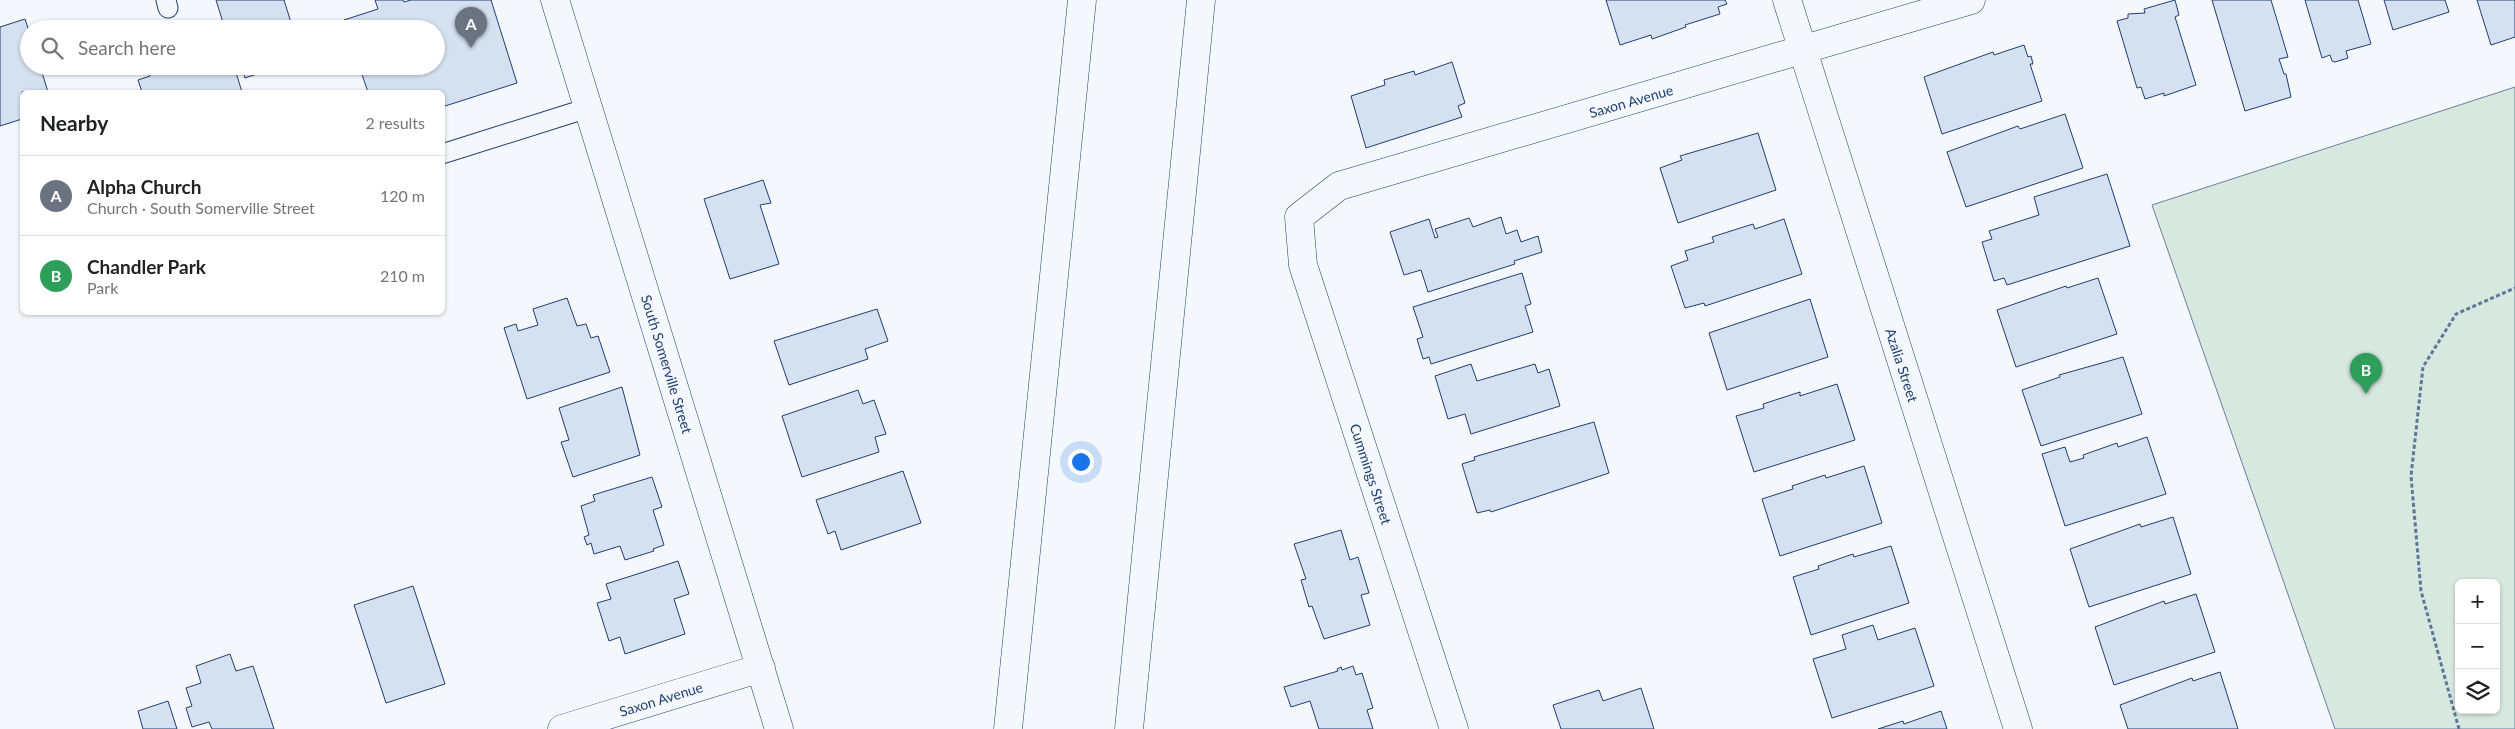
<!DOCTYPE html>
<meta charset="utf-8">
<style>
:root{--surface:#fff;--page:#f6f6f6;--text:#202124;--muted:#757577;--line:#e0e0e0;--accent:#2563eb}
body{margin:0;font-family:Lato,sans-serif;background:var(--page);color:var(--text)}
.controls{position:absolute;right:15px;bottom:15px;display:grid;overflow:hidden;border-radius:8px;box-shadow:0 1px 4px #0004}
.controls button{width:45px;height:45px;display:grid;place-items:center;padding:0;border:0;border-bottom:1px solid var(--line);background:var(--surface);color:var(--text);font:25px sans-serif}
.you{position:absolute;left:1080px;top:461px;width:18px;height:18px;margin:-12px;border:4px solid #fff;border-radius:50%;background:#1a73e8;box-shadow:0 0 0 8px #1a73e833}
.badge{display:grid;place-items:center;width:32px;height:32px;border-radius:50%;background:var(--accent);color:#fff;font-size:16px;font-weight:700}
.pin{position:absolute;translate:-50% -41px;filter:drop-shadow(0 1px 2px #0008)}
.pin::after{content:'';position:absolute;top:26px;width:18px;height:15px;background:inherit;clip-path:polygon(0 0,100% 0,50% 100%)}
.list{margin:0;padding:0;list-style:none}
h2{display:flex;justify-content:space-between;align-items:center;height:65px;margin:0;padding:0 20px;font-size:21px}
h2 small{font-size:16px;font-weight:400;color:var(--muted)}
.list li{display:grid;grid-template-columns:32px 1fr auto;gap:15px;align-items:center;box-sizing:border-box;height:80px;padding:0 20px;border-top:1px solid var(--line)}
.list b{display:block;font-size:19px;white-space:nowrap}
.list p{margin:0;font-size:16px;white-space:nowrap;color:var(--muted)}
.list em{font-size:16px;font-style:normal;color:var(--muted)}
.icon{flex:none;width:28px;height:28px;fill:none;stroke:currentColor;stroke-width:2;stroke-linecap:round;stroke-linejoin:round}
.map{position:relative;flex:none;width:2515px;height:729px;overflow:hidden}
.search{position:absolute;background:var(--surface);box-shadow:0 1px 4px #0004;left:20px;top:20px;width:425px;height:55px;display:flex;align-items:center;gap:12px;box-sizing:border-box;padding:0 18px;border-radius:28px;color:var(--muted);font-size:19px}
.panel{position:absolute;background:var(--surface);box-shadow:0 1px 4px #0004;left:20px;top:90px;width:425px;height:225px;border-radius:8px}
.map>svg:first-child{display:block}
</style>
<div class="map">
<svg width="2515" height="729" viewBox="0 0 2515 729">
<rect width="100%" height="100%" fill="#f4f7fb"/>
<path fill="#d7e8df" stroke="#687fa3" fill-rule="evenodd" d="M2515,87v642h-180l-183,-524zM2459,583h37v127h-37z"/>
<path fill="#d5e0f0" stroke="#1d3f73" d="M216,0h68l9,29h-68z
M375,0h28l1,2 7,-2h80l26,83 -75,24v-15h-74l-9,-26h77v-37h-89l-3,-9 34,-11z
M1606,0h119l2,4 -9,3 2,7 -35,11 1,2 -34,12 -1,-4 -31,10z
M2175,0l4,15 -4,2 21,68 -32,11v-3l-19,6 -4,-12 -4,1 -20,-67 11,-3v-4l17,-1 -1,-4z
M2212,0h59l17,57 -9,2 5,15h2l5,23 -46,14z
M2305,0h53l13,44 -25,7 2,7 -13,4 -3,-1 -2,-6 -8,3z
M2384,0h61l4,12 -56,18z
M2477,0h38v37l-24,8z
M25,19l4,12v35h11l8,26h-26v27l-22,7v-99z
M2024,45l4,12 3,-1 2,8h-3l12,37 -100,33 -18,-57 69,-25 1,3z
M1452,62l13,41 -7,3 4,11 -96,31 -15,-52 34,-11 -1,-5 30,-9 1,4z
M164,66h70l8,26h-100l-4,-12 12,-4 -1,-5z
M241,66h40l-36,12z
M2065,114l18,54 -117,39 -19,-55 71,-26 2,3z
M1758,133l18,57 -98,33 -18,-55 22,-8 -2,-4z
M2107,174l23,72 -123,39 -3,-7 -10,3 -12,-39 10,-3 -3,-8 50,-16 -5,-18z
M763,180l8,23 -11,2 19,59 -49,15 -26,-80z
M1501,217l5,17 11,-4 4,12 17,-6 4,16 -28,9 1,3 -87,28 -7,-22 -17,5 -14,-43 39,-13 6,19 3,-1 -3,-8 34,-11 4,9z
M1784,219l18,55 -97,32 -1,-3 -19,5 -14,-42 17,-6 -3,-9 29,-9 -2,-5 41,-13 2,5z
M1522,273l9,31 -6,2 8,26 -102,32 -2,-7 -6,2 -6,-20 6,-2 -10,-30z
M2098,278l19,56 -101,33 -19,-57 69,-24 1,2z
M567,298l10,28 9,-2 5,14 7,-2 12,36 -83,27 -23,-71 12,-4 2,7 20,-6 -5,-16z
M1810,299l18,58 -101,33 -18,-57z
M877,309l11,32 -23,8 3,10 -79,26 -15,-44z
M2123,357l19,57 -101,32 -19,-56 38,-13 -1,-2z
M1471,364l6,17 58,-17 3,9 11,-4 11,37 -89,28 -6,-20 -17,5 -13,-43z
M1837,384l18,56 -101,32 -18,-56 28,-8 -1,-4 37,-12v4z
M622,387l18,68 -67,22 -12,-35 8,-2 -10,-32z
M858,390l5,14 11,-4 12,34 -11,3 4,15 -77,25 -20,-61z
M1594,422l15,51 -118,39 -1,-2 -13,3 -15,-49 13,-4 -1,-3z
M2147,437l19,57 -101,32 -23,-72 23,-7 5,15 14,-4 -1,-3 34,-12 1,4z
M1864,466l18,57 -102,33 -18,-57 31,-10 -1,-3 33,-11 1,3z
M903,471l18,52 -80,27 -6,-19 -7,3 -12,-34z
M652,477l10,30 -9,3 11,35 -11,4 1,2 -29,9 -5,-14 -26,8 -3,-11 -4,2 -3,-8 5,-2 -8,-29 14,-5 -2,-6z
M2173,517l18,57 -102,33 -19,-58 70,-25 1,3z
M1341,530l9,30 8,-3 11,36 -8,2 9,30 -46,14 -12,-33 -3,1 -8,-27 5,-1 -12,-35z
M1891,546l18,57 -98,32 -18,-58 26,-8 -1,-3 35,-12 1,3z
M678,561l11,33 -15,5 11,35 -60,20 -5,-17 -11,4 -12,-38 14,-4 -5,-15z
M413,586l32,98 -59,19 -32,-98z
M2196,594l19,58 -101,33 -19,-58 69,-26 1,3z
M1873,625l5,15 37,-12 19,58 -102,32 -19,-59 33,-10 -4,-14z
M230,654l6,17 17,-5 21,63h-62l-3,-7 -17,5 -6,-19 6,-2 -6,-18 15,-5 -5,-17z
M1353,666l3,9 6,-2 11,35 -6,2 6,19h-54l-9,-28 -19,6 -7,-20 54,-16 -1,-2 4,-2 1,3z
M2220,672l18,57h-110l-8,-24 72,-27 1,3z
M1641,688l13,41h-93l-8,-24 46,-15 4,11z
M168,701l9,28h-34l-5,-18z
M1941,711l6,18h-69l25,-8 1,3z"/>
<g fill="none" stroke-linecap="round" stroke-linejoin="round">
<g stroke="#1d3f73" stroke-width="21">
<path id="service" d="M166,0l2,8
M442,154l146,-46"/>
</g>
<g stroke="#1d3f73" stroke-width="29">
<path id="minor" d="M555,0l224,729
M1787,0l231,729
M562,729l199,-61
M1454,729l-151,-464 -4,-48 40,-31 632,-186"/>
</g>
<g stroke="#1d3f73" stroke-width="29">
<path id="motorway" d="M1008,729l74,-729
M1129,729l72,-729"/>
</g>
<path stroke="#5e769c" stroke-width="3" stroke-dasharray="4 2.5" stroke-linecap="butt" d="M2459,729l-38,-138 -10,-115 12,-109 33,-53 59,-26"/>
<use href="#service" stroke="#f4f7fb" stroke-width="19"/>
<use href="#minor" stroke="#f4f7fb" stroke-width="28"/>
<use href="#motorway" stroke="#f4f7fb" stroke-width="28"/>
</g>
<g text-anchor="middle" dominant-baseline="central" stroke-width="4" stroke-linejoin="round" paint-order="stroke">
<g font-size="14" fill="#1d3f73" stroke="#f4f7fb">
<text transform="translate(1631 101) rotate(-16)">Saxon Avenue</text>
<text transform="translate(667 364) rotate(73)">South Somerville Street</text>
<text transform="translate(1902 365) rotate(72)">Azalia Street</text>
<text transform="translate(1371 474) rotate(72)">Cummings Street</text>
<text transform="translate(661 699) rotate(-17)">Saxon Avenue</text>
</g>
</g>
</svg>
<div class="controls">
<button>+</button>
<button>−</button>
<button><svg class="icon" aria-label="layers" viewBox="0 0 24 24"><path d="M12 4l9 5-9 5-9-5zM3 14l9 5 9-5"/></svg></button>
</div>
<div class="you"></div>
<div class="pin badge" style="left:471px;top:48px;background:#6b7280">A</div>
<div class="pin badge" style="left:2366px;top:394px;background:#2e9e5b">B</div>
<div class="search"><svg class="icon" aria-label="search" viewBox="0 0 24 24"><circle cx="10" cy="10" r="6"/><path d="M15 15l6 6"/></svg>Search here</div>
<section class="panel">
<h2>Nearby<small>2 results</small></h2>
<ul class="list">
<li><span class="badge" style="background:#6b7280">A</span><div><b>Alpha Church</b><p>Church · South Somerville Street</p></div><em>120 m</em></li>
<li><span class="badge" style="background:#2e9e5b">B</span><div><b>Chandler Park</b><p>Park</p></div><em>210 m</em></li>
</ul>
</section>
</div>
